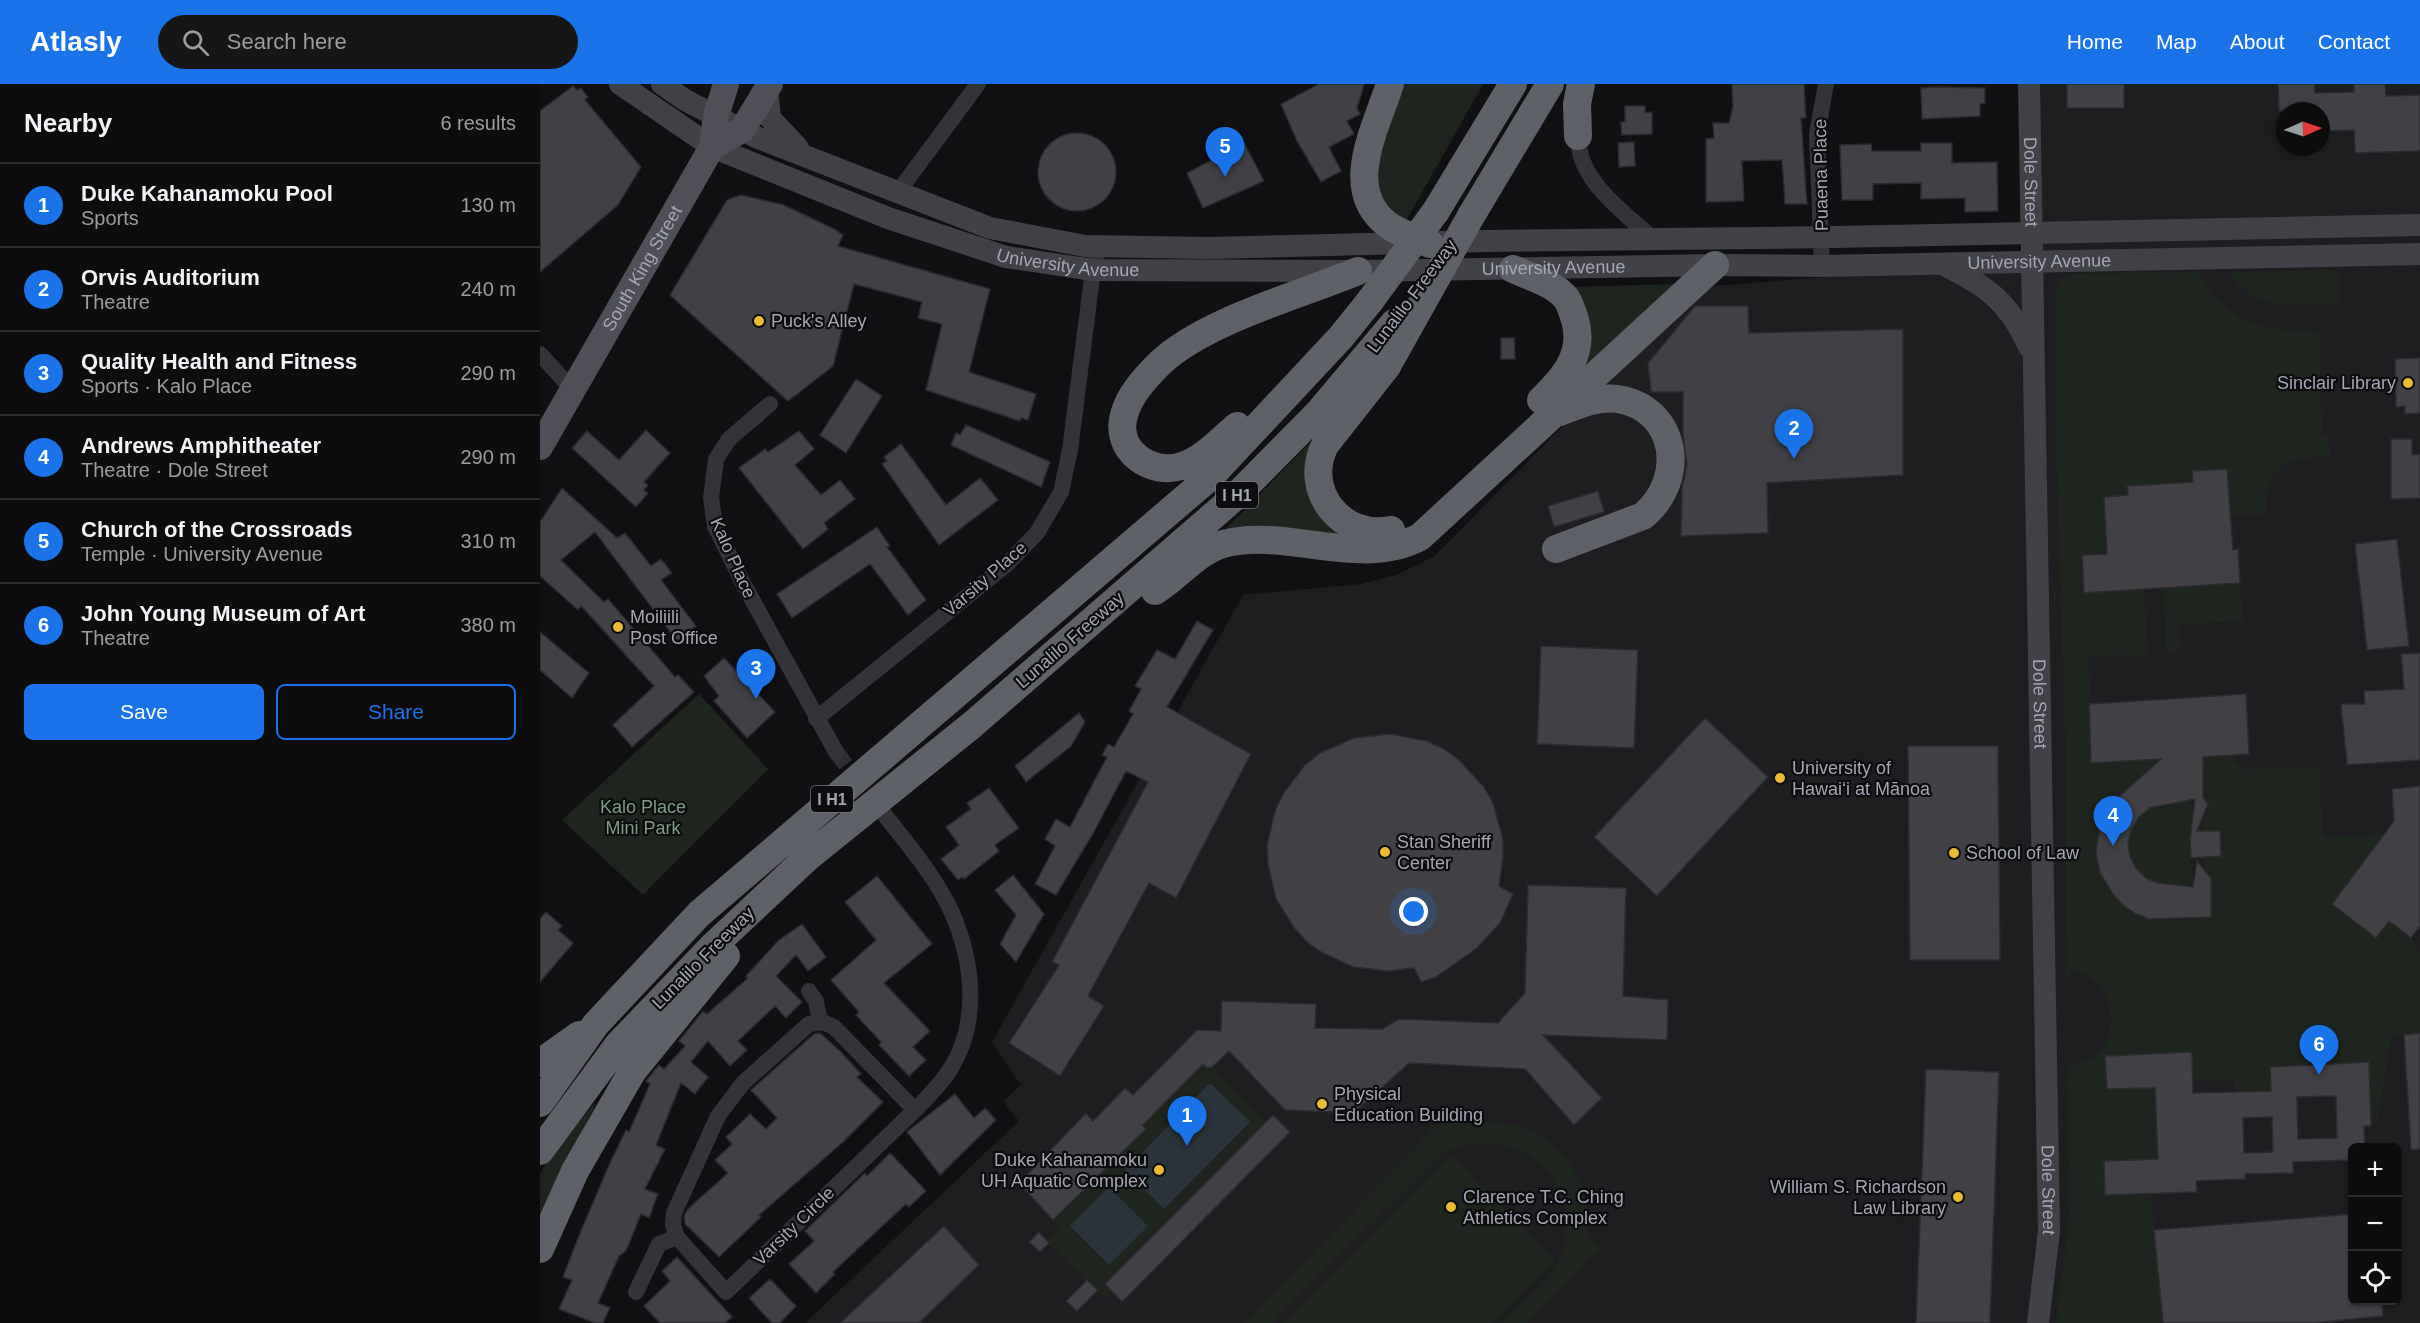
<!DOCTYPE html>
<meta charset="utf-8">
<style>
:root{--surface:#0d0d0e;--page:#161617;--text:#f1f3f6;--muted:#9a9c9e;--line:#2d2d2e;--accent:#1a73e8}
body{margin:0;font-family:Arial,sans-serif;background:var(--page);color:var(--text)}
.controls{position:absolute;right:18px;bottom:18px;display:grid;overflow:hidden;border-radius:9px;box-shadow:0 2px 4px #0004}
.controls button{width:54px;height:54px;display:grid;place-items:center;padding:0;border:0;border-bottom:2px solid var(--line);background:var(--surface);color:var(--text);font:30px sans-serif}
.compass{position:absolute;left:1736px;top:18px;width:54px;height:54px;border-radius:50%;background:var(--surface);box-shadow:0 2px 4px #0004;rotate:87deg}
.you{position:absolute;left:874px;top:828px;width:21px;height:21px;margin:-15px;border:4px solid #fff;border-radius:50%;background:#1a73e8;box-shadow:0 0 0 9px #1a73e833}
.badge{display:grid;place-items:center;width:39px;height:39px;border-radius:50%;background:var(--accent);color:#fff;font-size:20px;font-weight:700}
.pin{position:absolute;translate:-50% -50px;filter:drop-shadow(0 2px 3px #0008)}
.pin::after{content:'';position:absolute;top:32px;width:21px;height:18px;background:inherit;clip-path:polygon(0 0,100% 0,50% 100%)}
.list{margin:0;padding:0;list-style:none}
h2{display:flex;justify-content:space-between;align-items:center;height:78px;margin:0;padding:0 24px;font-size:26px}
h2 small{font-size:20px;font-weight:400;color:var(--muted)}
.list li{display:grid;grid-template-columns:39px 1fr auto;gap:18px;align-items:center;box-sizing:border-box;height:84px;padding:0 24px;border-top:2px solid var(--line)}
.list b{display:block;font-size:22px;white-space:nowrap}
.list p{margin:0;font-size:20px;white-space:nowrap;color:var(--muted)}
.list em{font-size:20px;font-style:normal;color:var(--muted)}
.actions{display:flex;gap:12px;padding:18px 24px}
.actions a{flex:1;padding:14px 0;border:2px solid var(--accent);border-radius:9px;text-align:center;font-size:21px;color:var(--accent)}
.actions .main{background:var(--accent);color:#fff}
.icon{flex:none;width:33px;height:33px;fill:none;stroke:currentColor;stroke-width:2;stroke-linecap:round;stroke-linejoin:round}
.map{position:relative;flex:none;width:1880px;height:1239px;overflow:hidden}
header{display:flex;align-items:center;gap:36px;box-sizing:border-box;height:84px;padding:0 30px;background:var(--accent);color:#fff}
header strong{font-size:28px}
nav{display:flex;gap:33px;margin-inline-start:auto;font-size:21px}
.search{width:420px;height:54px;background:var(--page);display:flex;align-items:center;gap:15px;box-sizing:border-box;padding:0 21px;border-radius:33px;color:var(--muted);font-size:22px}
main{display:flex}
aside{flex:1;background:var(--surface)}
.map>svg:first-child{display:block}
</style>
<header>
<strong>Atlasly</strong>
<div class="search"><svg class="icon" aria-label="search" viewBox="0 0 24 24"><circle cx="10" cy="10" r="6"/><path d="M15 15l6 6"/></svg>Search here</div>
<nav><a>Home</a><a>Map</a><a>About</a><a>Contact</a></nav>
</header>
<main>
<aside>
<h2>Nearby<small>6 results</small></h2>
<ul class="list">
<li><span class="badge">1</span><div><b>Duke Kahanamoku Pool</b><p>Sports</p></div><em>130 m</em></li>
<li><span class="badge">2</span><div><b>Orvis Auditorium</b><p>Theatre</p></div><em>240 m</em></li>
<li><span class="badge">3</span><div><b>Quality Health and Fitness</b><p>Sports · Kalo Place</p></div><em>290 m</em></li>
<li><span class="badge">4</span><div><b>Andrews Amphitheater</b><p>Theatre · Dole Street</p></div><em>290 m</em></li>
<li><span class="badge">5</span><div><b>Church of the Crossroads</b><p>Temple · University Avenue</p></div><em>310 m</em></li>
<li><span class="badge">6</span><div><b>John Young Museum of Art</b><p>Theatre</p></div><em>380 m</em></li>
</ul>
<div class="actions"><a class="main">Save</a><a>Share</a></div>
</aside>
<div class="map">
<svg width="1880" height="1239" viewBox="0 0 1880 1239">
<rect width="100%" height="100%" fill="#111113"/>
<path fill="#1e1d20" fill-rule="evenodd" d="M1489,0h391v1239h-1615l214,-202 -16,-20 18,-16 -29,-43 251,-447 118,-11 35,-9 39,-19 264,-269 333,-26zM1745,27h36v36h-36zM1812,1064h46v152h-46z"/>
<path fill="#1e251f" fill-rule="evenodd" d="M853,0h90l-83,148 -38,-54z
M1799,186l1,34c-41,1 -86,9 -110,-32z
M1658,188c30,51 64,60 121,59l3,103 6,1 2,21c-44,2 -66,9 -64,58l-36,2 -3,-47 -35,2 1,11 -65,4v9l-24,2 3,57 -25,1 2,38 60,-4 4,66 -59,1 2,107 139,-8 13,14 76,-3 4,71 61,-3 -52,70 44,33 13,-16 22,17 9,15v80l-29,4 -14,87 -6,2 -2,-64 -22,1 -76,28 -36,1 -2,-12h-40l-2,-28 -85,4 1,33 48,-1 3,71 -54,2 1,34 46,-1 12,129h-107l13,-103 -2,-154c55,-3 60,-78 7,-97l-9,10 1,-215 -9,-275 -2,-200 4,-10 13,-5zM1649,687h14l2,29 3,4 -7,27h19l1,24 -19,2 7,29 2,31c-19,2 -47,7 -65,1 -59,-20 -65,-104 -11,-135 16,-9 36,-9 54,-12z
M1136,200l-243,233 -45,24 -165,-9 111,-114 -22,45 58,75 51,-15 147,-143 -2,-93z
M1700,499l3,38 -63,3 1,26 -14,4 -4,-66z
M159,610l69,75 -125,126 -81,-75z
M1650,716c4,17 -1,32 0,49 0,14 4,24 4,38 -16,0 -31,0 -45,-8 -27,-15 -26,-55 0,-70 12,-6 28,-7 41,-9z
M663,980l4,4 5,-1 54,54 -153,155 6,7 -14,15 -57,-54 -1,-3 13,-14 -7,-7z
M57,1017l-57,118v-45l20,-32z
M912,1026l14,13c71,-11 129,39 121,112l14,13 -74,75h-26c22,-22 55,-45 62,-77 19,-75 -59,-128 -123,-90l-168,167h-28z
M912,1070l103,107 -62,62h-210z"/>
<path fill="#2b333b" d="M670,999l40,39 -86,87 -39,-39z
M569,1103l39,39 -39,39 -39,-39z"/>
<path fill="#414146" stroke="#2c2b2f" stroke-width="1.5" fill-rule="evenodd" d="M779,0h45l-7,24 3,6 -13,7 7,13 -25,13 12,24 -20,11 -24,-41 -16,-37z
M1192,0h72l2,34h-5l6,86h-22l-3,-44 -40,1 2,40 -38,1v-63l8,-1 -1,-15h16l4,-17z
M1527,0h57v24h-57z
M1738,0h36l1,9 39,-1v-8h31l1,12 34,-1v56l-65,2 -1,-23 -33,1v-20h-42z
M33,2l4,4 4,-2 7,9 -3,3 56,67 -23,38 -78,67v-161z
M1395,3l50,1v15l-5,1v12l-58,3 -1,-31z
M1085,22h20v7l7,-1v22l-30,1 -1,-13h4z
M498 88a39 39 0 1 1 78 0a39 39 0 1 1-78 0Z
M1094,58l1,24 -16,1 -1,-24z
M704,59l20,38 -61,27 -16,-35z
M1381,59h31v20l45,-1 1,49 -33,1v-14l-44,1v-16l-48,1v16h-31l-2,-55 31,-1 1,7h49z
M201,111l43,10 50,24 9,6 -5,11 152,43 -21,83 67,22 -8,26 -7,-2 -1,3 -94,-31 16,-66 -24,-6 4,-16 -68,-18 -21,82 -45,35 -118,-106 57,-95z
M1155,222h53l1,27 154,-4v146l-136,8 1,50 -87,3 1,-48 5,-23 -4,-30v-43h-32l-3,-29z
M961,254h13l1,21h-14z
M1880,274v55l-15,1v-8l-9,1 -1,-48z
M316,295l26,17 -36,57 -26,-18z
M426,341l84,37 -9,25 -90,-42 5,-12 4,2z
M106,346l24,23 -26,29 4,3 -4,5 4,3 -12,14 -64,-59 15,-17 32,29z
M259,347l15,18 -19,16 26,30 19,-15 15,19 -31,24 4,6 -25,20 -64,-81 26,-19 3,3z
M1851,355h21v16l8,-1v44l-29,1z
M361,360l45,61 34,-27 18,22 -59,45 -57,-81 5,-3 -3,-4z
M1687,385l6,81 5,-1 2,34 -156,10 -2,-38 25,-1 -3,-57 24,-2 -1,-9 66,-4 -1,-11z
M22,404l55,50 8,-5 26,33 10,-7 11,14 -11,7 35,46 -19,15 -82,-109 -34,28 43,42 4,-3 67,78 3,-2 16,17 -62,55 -19,-22 41,-39 -73,-80 -3,4 -38,-34v-54z
M1058,407l6,21 -50,15 -6,-21z
M337,443l13,19 -3,1 39,53 -18,15 -38,-51 -78,54 -15,-24z
M1857,455l12,107 -42,4 -12,-106z
M657,537l16,9 -46,77 84,47 -75,144 -27,-15 -61,113 16,10 -44,70 -51,-33 50,-78 -7,-3 96,-180 -22,-11 -32,61 -38,63 -21,-11 20,-38 -10,-7 11,-20 14,8 37,-70 -5,-2 6,-11 6,3 19,-33 -4,-3 12,-22 -6,-3 22,-36 18,9z
M0,548l49,41 -17,25 -32,-28z
M1001,562l97,4 -4,98 -97,-4z
M1880,569v107l-73,5 -6,-61h24l-1,-13 40,-2 -3,-35z
M184,574l51,54 -28,26 -33,-37 5,-5 -15,-20z
M1706,610l3,60 -46,3v41l5,6 -11,27h23l1,25 -30,2 -1,-19 5,-40 -45,9 -11,9 -7,12 -4,13 2,14 6,12 10,10 12,5 35,4 4,-26 14,17v39l-62,2 -13,-5 -12,-8 -11,-12 -13,-21 -4,-20 4,-30 12,-20 49,-44 -70,4 -2,-59z
M539,629l6,9 -14,24 -45,36 -11,-16z
M1165,634l63,59 -111,119 -63,-59z
M850,650l37,7 17,8 15,11 25,27 9,16 10,36v19l-4,28 14,8 -13,29 -23,25 -41,29 -15,5 -7,-14 -26,3 -35,-4 -32,-15 -14,-10 -12,-13 -19,-30 -8,-35 -1,-18 8,-35 8,-17 22,-29 15,-12 34,-15z
M1368,662h90l2,214h-90z
M1880,702v140l-9,12 -22,-17 -13,17 -44,-34 62,-83 -2,-32z
M449,704l30,40 -24,17 4,6 -35,28 -2,-2 -4,3 -17,-21 18,-14 -13,-18 25,-18 -4,-6z
M473,791l31,39 -28,48 -16,-18 16,-29 -21,-25z
M337,792l55,68 -48,39 46,48 -17,16 13,13 -17,16 -30,-31 2,-3 -25,-27 3,-3 -28,-32 45,-40 -31,-38z
M988,801l98,3 -3,108 45,4 -1,40 -124,-5 59,63 -28,27 -49,-56 -116,-6 -55,50 -69,-3 -56,-59 -17,16 -5,1 -4,-4 -60,61 3,4 -93,91 -34,-37 67,-70 7,8 32,-33 8,7 64,-65 24,1 1,-30 94,3 -1,24 67,1 17,-10 99,4 27,-30z
M6,828l16,14 -4,4 15,13 -33,39v-63z
M262,840l24,33 -18,14 -12,-16 -20,21 26,26 -16,16 -11,-12 -37,35 9,9 -17,16 -22,-25 -17,21 17,15 -13,17 -14,-11 -25,62 9,4 -20,40 13,5 -9,24 -8,-4 -15,37 -7,5 -21,47 12,5 -7,15h-8l-36,-14 13,-29 -9,-3 15,-39 31,-73 17,-35 3,2 21,-48 -4,-3 13,-16 5,4 21,-23 -6,-5 24,-30 4,3 41,-36 -2,-2 32,-35z
M280,949l21,19 20,22 -4,3 26,25 -40,40 -84,73 2,2 -42,40 -34,-33 -1,-8 4,-7 40,-36 -13,-13 17,-16 -6,-7 24,-23 16,15 11,-11 -26,-28 63,-56z
M1880,949v116l-9,1 -7,-115z
M1652,968l1,41 78,-2 -1,-24 99,-5 2,64h-7l1,22h-13v12l-59,2v11l-48,1v5l-49,2 1,11 -92,3 -1,-34 54,-2 -3,-71 -48,1 -2,-33zM1796,1012l1,42 -39,1 -1,-42zM1732,1033l1,35 -29,1 -1,-35z
M1386,985l73,3 -9,251h-74z
M415,1010l19,24 11,-10 11,12 -56,55 -33,-43z
M733,1031l17,17 -168,170 -17,-18z
M350,1069l36,38 -17,16 -3,-3 -73,68 2,2 -19,19 -27,-29 25,-23 -9,-10 60,-58 2,3z
M1812,1130v86h30l1,16 -70,7h-150l-9,-93z
M404,1142l35,39 -60,58h-79z
M499,1148l10,11 -9,9 -11,-10z
M137,1173l55,60 -7,6h-65l-16,-17 26,-25 -8,-10z
M230,1195l26,27 -16,17h-8l-23,-25z
M547,1196l11,10 -21,21 -11,-10z"/>
<g fill="none" stroke-linecap="round" stroke-linejoin="round">
<path stroke="#2e2f33" stroke-width="16" stroke-dasharray="16 8" stroke-linecap="butt" d="M296,668l25,32"/>
<path stroke="#333338" stroke-width="16" d="M1039,46c-7,47 44,81 74,109
M358,108l80,-108
M1282,182l-5,-132 9,-50
M0,270l33,36
M230,320l-41,35 -13,20 -5,39 4,28 28,57 93,169
M276,635l191,-155 30,-31 24,-41 9,-42 23,-180 5,-23
M344,730c24,31 52,63 68,99 21,48 28,108 -1,155 -10,16 -23,29 -36,42l-189,182 -49,-55 -4,-12 1,-12 44,-97 25,-33 66,-59 14,-2 11,5 81,83
M269,907l7,10 4,21
M96,1208l23,-48 18,-7"/>
<g stroke="#414248" stroke-width="22">
<path id="s1" d="M80,0l92,63 176,71 118,39 87,13 265,1 357,-6 107,1 598,-12"/>
<path d="M122,0l23,16 71,37 234,91 95,18 124,2 277,-7 349,-4 585,-12"/>
<path id="s2" d="M1489,0l20,1147 -11,92"/>
<path d="M227,5l3,29 28,30"/>
<path d="M1406,182c42,21 64,37 83,81"/>
</g>
<g stroke="#4f5057" stroke-width="26">
<path d="M172,63l30,-17 28,-46"/>
<path id="s3" d="M0,363l172,-300 4,-31 10,-32"/>
</g>
<path stroke="#5f6168" stroke-width="28" d="M850,0c-14,44 -49,106 -2,141 12,9 29,13 42,19
M1038,52l-1,-32 4,-20
M896,127l77,-127
M931,132l79,-132
M973,185c18,8 40,14 53,29 4,6 7,15 9,22 10,34 -11,58 -34,80
M847,282l-62,79c-23,46 17,95 66,85
M697,342c-16,13 -34,34 -55,40 -32,10 -68,-16 -58,-51 5,-20 22,-38 36,-52 44,-42 140,-68 198,-92
M1016,465l87,-33c44,-36 35,-107 -25,-117 -21,-3 -40,6 -58,13
M615,507c23,-14 41,-39 68,-47 63,-17 138,25 197,-7l295,-272
M0,979l39,-28
M0,1019l56,-79 103,-110 512,-438 130,-139 29,-36
M0,1067l78,-106 95,-99 95,-89 164,-132 265,-230 82,-83 75,-89
M0,1165l35,-78 57,-99 94,-116"/>
<path stroke="#5f6168" stroke-width="28" d="M830,217l66,-90
M847,282l84,-150"/>
</g>
<g fill="#eaba32" stroke="#0d0c0e" stroke-width="2">
<circle cx="219" cy="237" r="6"/>
<circle cx="1868" cy="299" r="6"/>
<circle cx="78" cy="543" r="6"/>
<circle cx="1240" cy="694" r="6"/>
<circle cx="845" cy="768" r="6"/>
<circle cx="1414" cy="769" r="6"/>
<circle cx="782" cy="1020" r="6"/>
<circle cx="619" cy="1086" r="6"/>
<circle cx="1418" cy="1113" r="6"/>
<circle cx="911" cy="1123" r="6"/>
</g>
<g text-anchor="middle" dominant-baseline="central" stroke-width="4.5" stroke-linejoin="round" paint-order="stroke">
<g fill="#0d0c0e" stroke="#767882" stroke-width="1.5">
<rect x="676" y="398" width="42" height="26" rx="4.5"/>
<rect x="271" y="702" width="42" height="26" rx="4.5"/>
</g>
<g font-size="16" font-weight="bold" fill="#a3a7b3">
<text x="697" y="411">I H1</text>
<text x="292" y="715">I H1</text>
</g>
<g font-size="18" fill="#a3a7b3" stroke="#0d0c0e">
<text transform="translate(1281 91) rotate(-91)">Puaena Place</text>
<text stroke="none"><textPath href="#s2" startOffset="98">Dole Street</textPath></text>
<text stroke="none"><textPath href="#s1" startOffset="488">University Avenue</textPath></text>
<text stroke="none"><textPath href="#s1" startOffset="1460">University Avenue</textPath></text>
<text stroke="none"><textPath href="#s1" startOffset="974">University Avenue</textPath></text>
<text stroke="none"><textPath href="#s3" startOffset="206">South King Street</textPath></text>
<text transform="translate(872 212) rotate(-53)">Lunalilo Freeway</text>
<text transform="translate(193 474) rotate(66)">Kalo Place</text>
<text transform="translate(445 495) rotate(-41)">Varsity Place</text>
<text transform="translate(530 556) rotate(-41)">Lunalilo Freeway</text>
<text stroke="none"><textPath href="#s2" startOffset="620">Dole Street</textPath></text>
<text transform="translate(163 874) rotate(-45)">Lunalilo Freeway</text>
<text stroke="none"><textPath href="#s2" startOffset="1106">Dole Street</textPath></text>
<text transform="translate(254 1142) rotate(-44)">Varsity Circle</text>
</g>
<g font-size="18" fill="#a3a7b3" stroke="#0d0c0e" text-anchor="start">
<text x="231" y="237">Puck's Alley</text>
<text x="1856" y="299" text-anchor="end">Sinclair Library</text>
<text x="90" y="533">Moiliili<tspan x="90" dy="21">Post Office</tspan></text>
<text x="1252" y="684">University of<tspan x="1252" dy="21">Hawaiʻi at Mānoa</tspan></text>
<text x="857" y="758">Stan Sheriff<tspan x="857" dy="21">Center</tspan></text>
<text x="1426" y="769">School of Law</text>
<text x="794" y="1010">Physical<tspan x="794" dy="21">Education Building</tspan></text>
<text x="607" y="1076" text-anchor="end">Duke Kahanamoku<tspan x="607" dy="21">UH Aquatic Complex</tspan></text>
<text x="1406" y="1103" text-anchor="end">William S. Richardson<tspan x="1406" dy="21">Law Library</tspan></text>
<text x="923" y="1113">Clarence T.C. Ching<tspan x="923" dy="21">Athletics Complex</tspan></text>
</g>
<g font-size="18" fill="#7b9d80" stroke="#0d0c0e">
<text x="103" y="723">Kalo Place<tspan x="103" dy="21">Mini Park</tspan></text>
</g>
</g>
</svg>
<div class="controls">
<button>+</button>
<button>−</button>
<button><svg class="icon" aria-label="locate" viewBox="0 0 24 24"><circle cx="12" cy="12" r="6"/><path d="M12 2v4M12 18v4M2 12h4M18 12h4"/></svg></button>
</div>
<svg class="compass" viewBox="-18 -18 36 36"><path d="M0-13l5 13h-10z" fill="#e53935"/><path d="M0 13l5-13h-10z" fill="#9a9c9e"/></svg>
<div class="you"></div>
<div class="pin badge" style="left:647px;top:1062px">1</div>
<div class="pin badge" style="left:1254px;top:375px">2</div>
<div class="pin badge" style="left:216px;top:615px">3</div>
<div class="pin badge" style="left:1573px;top:762px">4</div>
<div class="pin badge" style="left:685px;top:93px">5</div>
<div class="pin badge" style="left:1779px;top:991px">6</div>
</div>
</main>
